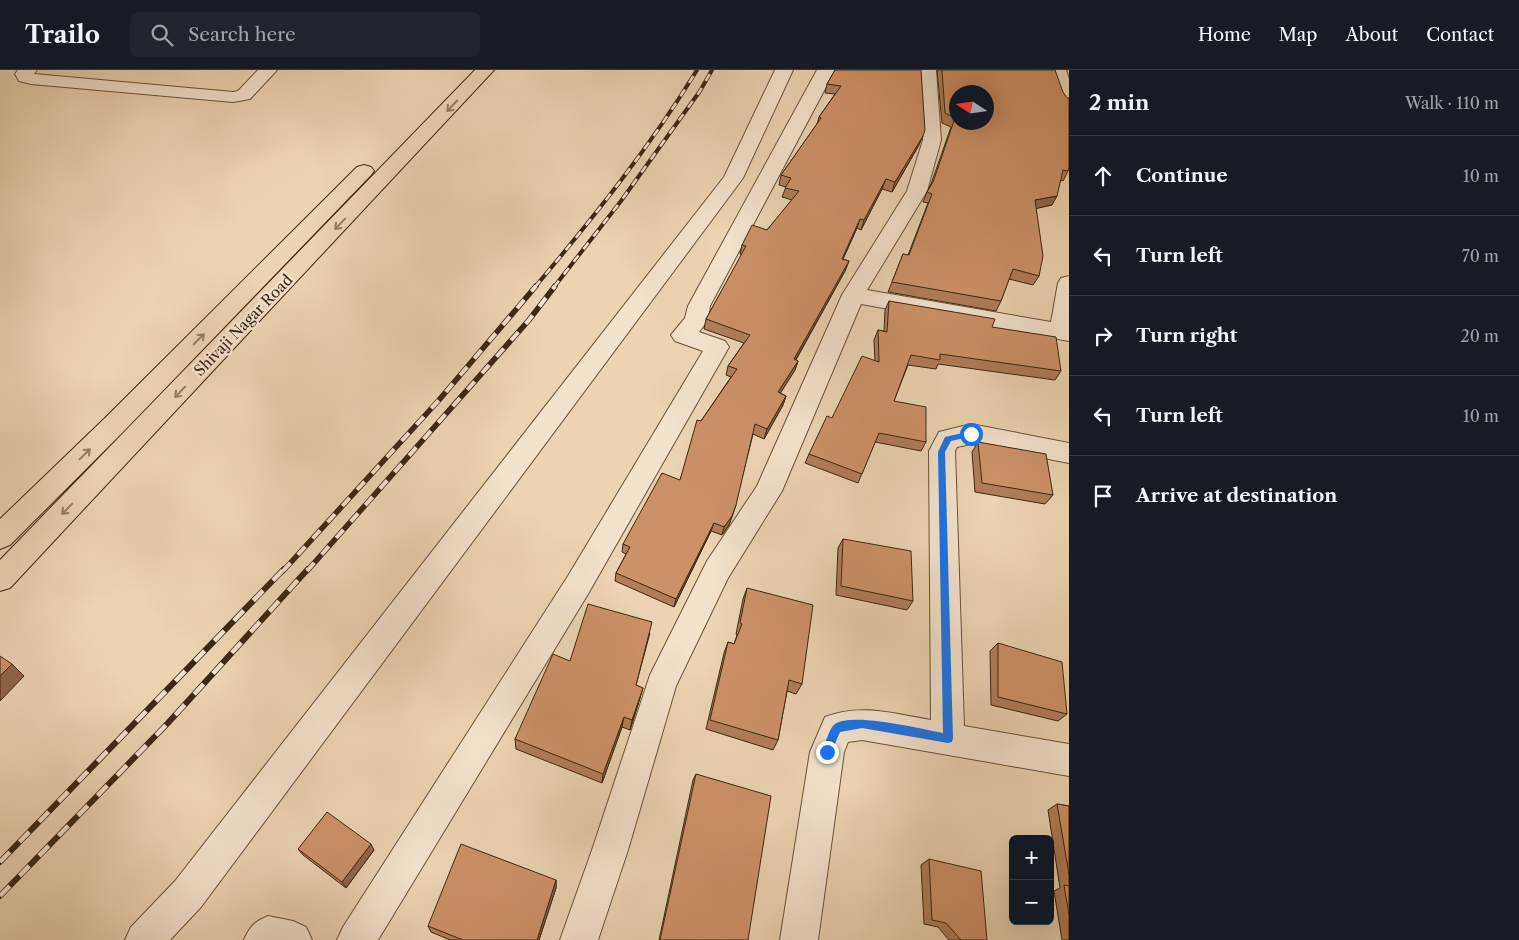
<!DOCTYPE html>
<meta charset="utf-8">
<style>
:root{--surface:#171b24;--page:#20242c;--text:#f1f3f6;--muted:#9ea1a6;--line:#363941}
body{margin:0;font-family:"Libre Caslon Text",serif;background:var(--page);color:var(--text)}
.controls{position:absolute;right:15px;bottom:15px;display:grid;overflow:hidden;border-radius:8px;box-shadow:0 5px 20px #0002}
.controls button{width:45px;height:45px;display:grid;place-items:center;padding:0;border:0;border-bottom:1px solid var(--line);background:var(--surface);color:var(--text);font:25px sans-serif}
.compass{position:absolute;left:949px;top:15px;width:45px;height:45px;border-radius:50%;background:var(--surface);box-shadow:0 5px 20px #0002;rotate:282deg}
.stop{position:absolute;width:15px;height:15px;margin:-11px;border:4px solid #1a73e8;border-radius:50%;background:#fff}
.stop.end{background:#1a73e8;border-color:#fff;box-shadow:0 1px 5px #0008}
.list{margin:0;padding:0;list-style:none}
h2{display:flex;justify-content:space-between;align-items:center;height:65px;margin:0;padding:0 20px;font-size:21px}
h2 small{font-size:16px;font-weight:400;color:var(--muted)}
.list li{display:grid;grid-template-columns:32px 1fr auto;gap:15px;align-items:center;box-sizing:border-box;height:80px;padding:0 20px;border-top:1px solid var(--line)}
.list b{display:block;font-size:19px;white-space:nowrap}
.list em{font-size:16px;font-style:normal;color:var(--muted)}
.icon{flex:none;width:28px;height:28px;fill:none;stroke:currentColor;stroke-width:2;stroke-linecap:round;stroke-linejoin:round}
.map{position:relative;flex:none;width:1069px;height:870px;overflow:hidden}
header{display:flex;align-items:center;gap:30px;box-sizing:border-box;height:70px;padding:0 25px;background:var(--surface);border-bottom:1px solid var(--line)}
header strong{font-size:24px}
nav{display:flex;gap:28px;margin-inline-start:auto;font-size:18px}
.search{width:350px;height:45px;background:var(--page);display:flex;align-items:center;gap:12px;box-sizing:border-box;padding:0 18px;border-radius:8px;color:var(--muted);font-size:19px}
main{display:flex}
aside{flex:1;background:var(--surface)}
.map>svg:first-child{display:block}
</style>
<header>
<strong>Trailo</strong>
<div class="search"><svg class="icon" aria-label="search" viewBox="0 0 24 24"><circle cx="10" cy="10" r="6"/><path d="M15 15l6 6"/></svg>Search here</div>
<nav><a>Home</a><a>Map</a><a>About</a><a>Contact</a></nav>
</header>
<main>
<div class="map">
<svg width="1069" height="870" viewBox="0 0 1069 870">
<rect width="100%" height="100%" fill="#ecd3b1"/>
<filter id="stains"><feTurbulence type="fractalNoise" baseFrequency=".004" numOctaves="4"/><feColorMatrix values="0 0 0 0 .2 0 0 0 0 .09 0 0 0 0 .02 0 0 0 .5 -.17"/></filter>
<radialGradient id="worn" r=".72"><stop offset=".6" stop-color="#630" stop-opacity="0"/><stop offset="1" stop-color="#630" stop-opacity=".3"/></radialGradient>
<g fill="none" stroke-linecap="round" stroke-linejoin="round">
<g stroke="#685339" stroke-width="2">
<path id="minor" d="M18,0h19l-3,4 199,18 5,-1 20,-21h19l-27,29 -17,3 -202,-18 -12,-3 -4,-7z
M775,0h18l-50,108 -542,729 -31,33h-45l6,-13 44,-46 549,-704z
M817,0h18l-125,236 -2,14 -9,12 26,9 4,6 -141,247 -210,346h-41l6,-13 225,-351 135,-225 -28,-10 -4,-6 14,-17 3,-12z
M918,0h18l5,70 -14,51 -60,99 184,32 7,-39 3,-5 8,-2v65l-208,-37 -79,187 -54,87 -52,108 -48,164 -30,90h-38l32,-90 58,-175 57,-114 50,-75 85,-191 65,-104 16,-51z
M1048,0h18l3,9v27l-6,-1 -3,-4z
M971,354l98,19v20l-98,-19 -14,3 -2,4 9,275 105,18v32l-207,-36 -14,2 -4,10 -26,188h-38l30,-188 15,-35c36,-14 70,-3 106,3l-2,-269 10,-19z
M268,846l25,5 13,6 6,13h-68c6,-14 10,-18 24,-24z"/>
</g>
<g stroke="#3c2811" stroke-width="2">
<path id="major" d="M475,0h19l-484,518 -10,3v-31z
M364,95l7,2 3,4 -3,4 -248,257 -113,113 -10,4v-30l105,-101 252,-251z"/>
</g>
<use href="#minor" fill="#f3e2cc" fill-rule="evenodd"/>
<use href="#major" fill="#ecd3b1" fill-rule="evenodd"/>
<g stroke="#3c2811" stroke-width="4">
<path id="rail-far2" d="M535,217c58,-69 115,-140 162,-217
M554,217l67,-86 79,-110 12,-21"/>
</g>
<g stroke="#3c2811" stroke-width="5.5">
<path id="rail-far1" d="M283,501l156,-171 97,-114
M307,501l222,-251 26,-34"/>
</g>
<g stroke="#3c2811" stroke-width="6">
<path id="rail" d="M0,792l284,-293
M0,826l168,-173 140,-154"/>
</g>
<use href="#rail-far2" stroke="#f3e2cc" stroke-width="2.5" stroke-dasharray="8" stroke-linecap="butt"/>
<use href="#rail-far1" stroke="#f3e2cc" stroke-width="4" stroke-dasharray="11" stroke-linecap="butt"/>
<use href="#rail" stroke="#f3e2cc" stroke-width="4.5" stroke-dasharray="14" stroke-linecap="butt"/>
</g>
<path fill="#b07d59" stroke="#3c2811" d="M835,0l84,75 -27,47 -10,-3 -21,41 -4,-2 -14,31 6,2 -4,10 -49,89 2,1 -3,9 -15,23 6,3 -3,9 -19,34 -11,-5 -20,80 -4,11 -7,10 -11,-4 -37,76 -59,-26 1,-8 10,-19 -4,-2 1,-8 57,-64 21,-59 30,-44 -5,-2 2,-9 16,-23 -40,-14 2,-10 36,-64 -2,-1 2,-9 25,-15 25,-30 -10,-3 4,-10 -7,-2 2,-10 36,-51 2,-7 16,-23 -10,-1 2,-9z
M937,0h118l13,101 -5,10 -3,-1 -8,25 -16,3 3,68 -6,9 -24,-6 -8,22 -5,10 -108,-19 15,-38 5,1 20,-52 -5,-1 4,-10 4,-8 20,-57 -9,-4z
M889,231l103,26 69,44 -6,9 -117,-16 -2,5 -28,-4 -14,36 32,41 -5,9 -46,-9 -17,41 -53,-20 4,-9 23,-36 43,-57 -1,-21 4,-10 6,1 1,-21z
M978,372l75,53 -8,9 -70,-12 -3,-40z
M843,469l70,62 -6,9 -71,-15 2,-47z
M747,518l55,96 -6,10 -9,-3 -9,49 -5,10 -67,-21 18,-76 4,-11 6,2 3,-9 -1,-1 7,-35z
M650,563l-14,52 4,13 -10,32 -8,-3 -20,56 -86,-34 -1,-10 55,-78z
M998,573l69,71 -9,7 -67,-16 -1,-54z
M696,704l52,166h-89l34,-160z
M1057,734l12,2v134h-7l-8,-49 6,-3 -12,-78z
M298,779l76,1 -28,38 -43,-33z
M929,789l58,81h-38l-11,-13 -14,-3 -3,-59z
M556,810v8l-17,52h-89l-19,-8 -3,-6z"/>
<path fill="#906648" stroke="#3c2811" d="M923,66l-4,9 -27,47 3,-10z
M886,109l-4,10 -21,41 3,-10z
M1057,126l-5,9 -22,5 5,-10z
M860,149l-3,9 -18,40 3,-9z
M849,191l-4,10 -54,97 3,-9z
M798,291l-3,9 -20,32 3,-10z
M786,326l-3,9 -19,34 3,-10z
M736,435l-7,20 -7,10 2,-8z
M714,453l-3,8 -37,76 2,-8z
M12,594l12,12 -24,25v-25z
M643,618l-3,10 -10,32 2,-10z
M624,647l-2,10 -20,56 1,-9z
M371,774l3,6 -28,38 -4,-6z
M556,810v8l-17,52h-2z"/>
<path fill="#cd9167" stroke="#3c2811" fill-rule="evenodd" d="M835,0h86l4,60 -2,6 -28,46 -9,-3 -22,41 -4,-1 -18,40 7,2 -55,98 4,2 -20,31 8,4 -19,33 -12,-5 -19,81 -4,11 -8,11 -10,-4 -38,76 -60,-26 14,-26 -7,-3 39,-71 18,7 17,-60 4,1 36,-52 -9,-3 22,-31 -44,-16 40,-73 -4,-1 10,-20 15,5 32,-39 -14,-3 6,-10 -10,-3 40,-57 -2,-1 22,-31 -14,-2z
M942,0h113l8,22 4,6h2v69l-1,4 -5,-1 -6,26 -22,4 8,56 -4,20 -26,-7 -12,32 -109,-19 11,-28 6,1 23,-61 -5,-2 6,-10 22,-64 -10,-5zM956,22h30v30h-30z
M889,231l106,18 -3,8 64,10 5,34 -121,-17v6l-29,-5 -17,46 32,6v35l-47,-9 -17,41 -53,-20 18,-38 5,2 30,-62 17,6 -1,-32 9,2z
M978,372l68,12 7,41 -71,-12z
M843,469l68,12 2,50 -72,-15z
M747,518l66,17 -11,79 -13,-4 -11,60 -68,-20 18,-78 6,2 8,-20 -2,-1z
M588,534l64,18 -16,63 7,3 -11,32 -8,-3 -21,57 -88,-35 38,-85 17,7z
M998,573l64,19 5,52 -69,-17z
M0,586l12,8 -12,12z
M696,704l75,22 -23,144h-88z
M1057,734l12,2v68z
M327,742l44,32 -29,38 -44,-33z
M461,774l95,36 -19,60h-74l-35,-14z
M929,789l52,12 6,69h-26l-15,-17 -14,-3z
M1064,815l5,1v29z"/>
<defs><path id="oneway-shaft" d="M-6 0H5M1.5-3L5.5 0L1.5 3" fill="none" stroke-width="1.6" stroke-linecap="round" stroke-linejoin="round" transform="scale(1.25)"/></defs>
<g stroke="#947e61">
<use href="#oneway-shaft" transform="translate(452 36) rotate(133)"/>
<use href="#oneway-shaft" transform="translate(340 154) rotate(134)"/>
<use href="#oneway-shaft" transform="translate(199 269) rotate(-45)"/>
<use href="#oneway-shaft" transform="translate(180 322) rotate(134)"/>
<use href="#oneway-shaft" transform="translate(85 384) rotate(-44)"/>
<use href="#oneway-shaft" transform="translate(67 439) rotate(134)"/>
</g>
<path fill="#1a73e8" d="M971,361l3,3 -1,2 -22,5 -6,11 8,286 -1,4 -4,1 -86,-15 -22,4 -10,23h-7l-1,-3c3,-7 7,-24 13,-28 18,-12 86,5 108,9l-5,-281 7,-15z"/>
<g text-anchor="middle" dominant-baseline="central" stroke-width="5" stroke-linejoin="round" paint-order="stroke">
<g font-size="15" fill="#3c2811" stroke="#f3e2cc">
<text transform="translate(243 255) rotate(-46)">Shivaji Nagar Road</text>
</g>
</g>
<rect width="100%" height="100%" filter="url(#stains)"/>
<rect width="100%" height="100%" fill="url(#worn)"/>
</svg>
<div class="controls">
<button>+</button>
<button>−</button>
</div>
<svg class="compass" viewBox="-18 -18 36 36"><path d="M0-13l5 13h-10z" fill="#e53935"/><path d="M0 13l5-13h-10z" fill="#9ea1a6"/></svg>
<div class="stop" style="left:971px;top:364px"></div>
<div class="stop end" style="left:827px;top:682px"></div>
</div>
<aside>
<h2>2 min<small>Walk · 110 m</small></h2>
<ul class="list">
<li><svg class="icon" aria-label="ahead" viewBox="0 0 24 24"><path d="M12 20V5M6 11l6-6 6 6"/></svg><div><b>Continue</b></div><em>10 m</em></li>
<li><svg class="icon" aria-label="left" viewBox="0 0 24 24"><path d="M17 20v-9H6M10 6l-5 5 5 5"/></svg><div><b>Turn left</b></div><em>70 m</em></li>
<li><svg class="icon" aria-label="right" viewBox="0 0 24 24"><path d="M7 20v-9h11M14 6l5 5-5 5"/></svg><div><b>Turn right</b></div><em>20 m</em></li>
<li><svg class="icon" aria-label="left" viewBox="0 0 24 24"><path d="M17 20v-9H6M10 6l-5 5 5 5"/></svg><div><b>Turn left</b></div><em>10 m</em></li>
<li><svg class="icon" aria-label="arrive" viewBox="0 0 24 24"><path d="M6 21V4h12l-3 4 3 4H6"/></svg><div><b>Arrive at destination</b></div></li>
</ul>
</aside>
</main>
